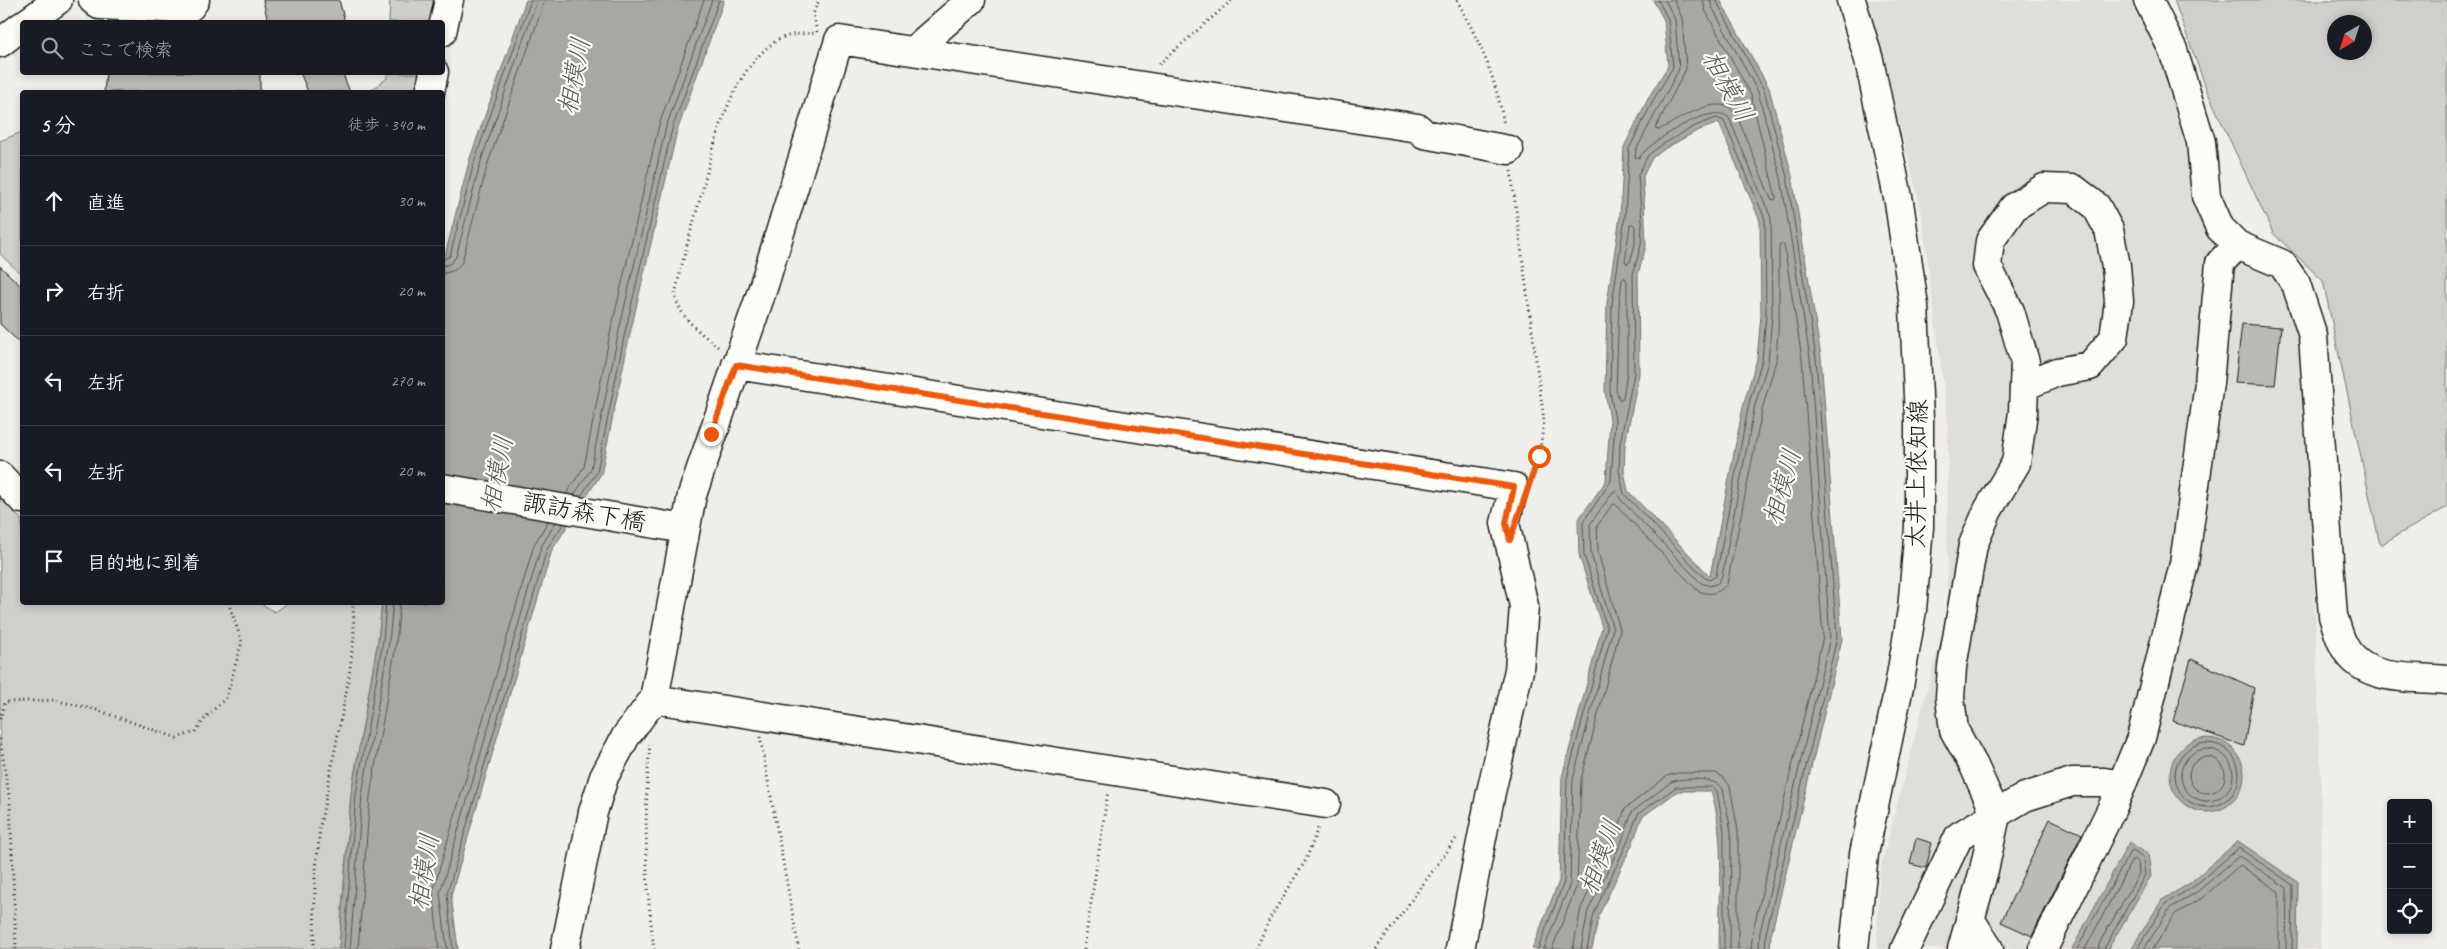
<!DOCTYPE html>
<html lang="ja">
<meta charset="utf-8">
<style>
:root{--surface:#171b24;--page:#242831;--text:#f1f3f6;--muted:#9ea1a6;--line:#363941}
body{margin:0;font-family:Caveat,"Klee One",sans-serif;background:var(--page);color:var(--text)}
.controls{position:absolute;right:15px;bottom:15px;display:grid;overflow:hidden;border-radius:5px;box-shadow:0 2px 8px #0003}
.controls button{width:45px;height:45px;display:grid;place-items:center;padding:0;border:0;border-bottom:1px solid var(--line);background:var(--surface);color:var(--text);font:25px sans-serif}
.compass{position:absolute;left:2327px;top:15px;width:45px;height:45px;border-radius:50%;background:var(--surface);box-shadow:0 2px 8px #0003;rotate:219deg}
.stop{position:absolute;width:15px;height:15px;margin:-11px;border:4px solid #ea580c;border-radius:50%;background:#fff}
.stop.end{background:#ea580c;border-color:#fff;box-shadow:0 1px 5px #0008}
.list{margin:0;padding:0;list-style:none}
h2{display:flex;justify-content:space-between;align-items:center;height:65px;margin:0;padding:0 20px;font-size:21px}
h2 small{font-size:16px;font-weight:400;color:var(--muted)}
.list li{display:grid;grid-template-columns:32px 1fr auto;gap:15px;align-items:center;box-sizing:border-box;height:90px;padding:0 20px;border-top:1px solid var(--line)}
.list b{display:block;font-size:19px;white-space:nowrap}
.list em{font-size:16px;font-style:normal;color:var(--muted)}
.icon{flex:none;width:28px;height:28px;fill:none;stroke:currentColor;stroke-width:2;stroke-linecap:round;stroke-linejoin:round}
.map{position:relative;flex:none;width:2447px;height:949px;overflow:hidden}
.search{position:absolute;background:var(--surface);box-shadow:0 2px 8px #0003;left:20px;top:20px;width:425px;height:55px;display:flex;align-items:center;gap:12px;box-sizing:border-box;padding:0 18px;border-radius:5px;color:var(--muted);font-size:19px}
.panel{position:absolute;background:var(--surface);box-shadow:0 2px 8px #0003;left:20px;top:90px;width:425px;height:515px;border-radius:5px}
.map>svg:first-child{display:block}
</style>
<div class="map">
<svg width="2447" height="949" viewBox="0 0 2447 949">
<rect width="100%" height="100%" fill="#f0eeea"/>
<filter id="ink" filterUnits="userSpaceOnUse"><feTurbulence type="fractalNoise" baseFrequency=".02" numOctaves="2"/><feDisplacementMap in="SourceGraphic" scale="10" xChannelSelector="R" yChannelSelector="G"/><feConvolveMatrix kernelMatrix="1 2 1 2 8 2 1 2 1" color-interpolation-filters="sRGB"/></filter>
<g filter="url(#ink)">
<path fill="#e0deda" d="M1868,0h270l46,112 18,89 51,63 22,10 16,24 15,68 15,413 -1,170h-443l2,-75 68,-260 1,-192 -27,-213z"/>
<path fill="#d0cfcc" stroke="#767674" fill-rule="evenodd" d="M390,0h44l-3,22h-42z
M2174,0h273v507l-67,38 -57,-264 -50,-48 -65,-140zM2334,22h30v30h-30z
M387,73h36l-4,19h-50l18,-14z
M22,132v143l-22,-21v-113z
M0,498l22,22v82h236l17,10 13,-9h94l-4,37 -27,154 -12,155h-339z"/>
<path fill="#a8a7a3" stroke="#706f6d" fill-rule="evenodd" d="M526,0h198l-47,131 -48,207 -28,136 -49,76 -101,345 7,54h-119l12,-155 27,-154 4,-37 60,-1 1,-339 27,-105z
M1653,0h67l49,88 23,88 29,181 21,282 -71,296 -1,14h-51c0,-48 7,-112 -8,-158h-33l-36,26 -10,28 -33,70 -7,34h-60l27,-68 3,-104 40,-150 -23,-72 -1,-35 28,-39 4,-61 -5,-29 2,-88 13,-87 4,-69 26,-52 18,-29 -4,-46zM1719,123l41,98 1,94 -4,44 -13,43 -34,174 -82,-85 -4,-19 1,-28 14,-70 -1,-100 8,-28 -3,-70 9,-18 14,-10 31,-17z
M2170 775a37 37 0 1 1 74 0a37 37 0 1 1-74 0Z
M2238,841l60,41 -1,67h-166l31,-49 28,-17z
M2129,842l19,12 3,22 -43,73h-36z"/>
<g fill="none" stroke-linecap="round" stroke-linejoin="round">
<path stroke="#545452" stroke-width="1" d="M1674,0l8,18 4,51 -31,60 4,1c17,-9 50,-32 70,-23l8,9 34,83 4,1 1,-2 -25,-103 -46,-85 -2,-10
M1710,0l2,7 46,85 23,86 29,180 20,280 -70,294 -1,17
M1716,0l48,90 23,87 29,181 21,280 -71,295 -1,16
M1717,118l7,3 41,98 1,97 -4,44 -13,43 -33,173 -6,4 -5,-2 -81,-84 -5,-23 1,-28 14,-70 -1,-99 8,-29 1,-23 -4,-47 10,-20 15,-11 32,-18z
M1633,224l2,2v18l-5,18 -3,2 -2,-3 5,-36z
M442,260l8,-4 25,-97 56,-159
M442,266l8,-2 6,-7 25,-96 56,-161
M442,274l13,-4 7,-8 26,-99 57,-163
M1625,278l2,3v91l-4,26 -3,2 -4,-10 3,-85 3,-25z
M566,494l18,-27 26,-133 49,-209 45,-125
M574,495l17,-26 27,-134 48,-208 46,-127
M581,496l16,-24 27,-135 48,-208 47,-129
M2175 775a32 32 0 1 1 64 0a32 32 0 1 1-64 0Z
M2181 775a26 26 0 1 1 52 0a26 26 0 1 1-52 0Z
M2189 775a18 18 0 1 1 36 0a18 18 0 1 1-36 0Z
M344,949l12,-154 27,-154 3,-39
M350,949l12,-154 27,-153 4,-40
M358,949l12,-153 26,-152 4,-42
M439,949l-6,-58 101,-346 14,-24
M447,949l-7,-56 101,-346 15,-25
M453,949l-6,-55 100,-345 16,-25
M1538,949l26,-67 3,-104 40,-150 -23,-73 -1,-33 28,-41 4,-61 -5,-29 2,-87 13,-87 4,-68 26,-52 18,-30 -5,-48 -10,-19
M1544,949l26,-65 3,-105 40,-150 -22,-75 -1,-30 23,-32 3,-1 4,8 81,84 9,3 8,-3 4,-7 33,-171 13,-43 4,-47 -1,-97 -42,-100c-15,-18 -80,24 -90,40l-4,-1 1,-7 43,-81 -4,-50 -10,-19
M1552,949l25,-64 4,-105 39,-150 -22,-78 -1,-26 15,-21 3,-1 82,86c11,6 22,4 30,-6l36,-178 13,-45 3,-45v-71l3,-2 2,2 18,114 21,278 -70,293 -2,19
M1573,949l8,-41 34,-70 10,-29 42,-33 11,-3h38l8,5 6,8 8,45v118
M1581,949l7,-38 34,-70 10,-29 39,-30c11,-5 45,-5 52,7l8,42 -1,118
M1587,949l7,-36 33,-70 11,-29 38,-27h36l5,4 7,40v118
M2077,949l53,-97 3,-2 10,7 2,18 -41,74
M2085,949l47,-89 3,-1 3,3 1,12 -39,68 -2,7
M2137,949l28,-45 28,-17 46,-39 54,37 -1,64
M2144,949l26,-41 27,-16 42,-36 48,32 -1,61
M2153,949l22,-35 27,-16 38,-33 39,27v57"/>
</g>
<path fill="#bbbab6" stroke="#1c1c1c" d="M263,0h76l6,22h-77z
M106,72h154v20h-156z
M300,72h42l8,20h-42z
M0,266l22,21v58l-22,-21z
M2242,324l39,3 -6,58 -40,-2z
M2191,659l63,29 -10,58 -71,-25z
M2050,819l32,15 -50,102 -31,-14z
M1916,838l16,5 -6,25 -16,-4z"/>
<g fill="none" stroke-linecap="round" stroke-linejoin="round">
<g stroke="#1c1c1c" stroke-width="31">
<path id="minor" d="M93,0l6,5 85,4 6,-2 5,-7
M2148,0l25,50 28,92 5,54 14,32 17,17 45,19 14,20 17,52 20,280c3,8 5,18 9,26 18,41 67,34 105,38
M28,22l30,-22
M442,32l7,-32
M0,43l22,-17
M914,50l57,-50
M430,92l4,-20
M736,365l778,122 -9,36 19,83 -5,64 -28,122 -31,157
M0,476l22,23
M442,488l243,41
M654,699l672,105
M1970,919l19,30
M565,949l28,-137 11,-35 22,-41 28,-37 38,-204 71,-207 76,-248 579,88 6,6 85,16
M1905,949l54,-113 66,-39 47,-15h32l18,3
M1962,949l22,-79 12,-55 -22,-49 -20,-36 -4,-32 2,-31 21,-122 15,-35 28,-47 7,-51 2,-50 -15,-51 -23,-45 3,-25 24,-34 30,-19 30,1 22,17 13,24 7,36 3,35 -5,37 -24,28 -33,6 -33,14
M2043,949l70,-143 28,-68 43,-174 25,-181 11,-120 17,-18"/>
</g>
<g stroke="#1c1c1c" stroke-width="31">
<path id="major" d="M1851,0l18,60 30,142 15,104 5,113v108l-7,83 -13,77 -35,167 -10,95"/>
</g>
<path stroke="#1c1c1c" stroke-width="3" stroke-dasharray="1 4" stroke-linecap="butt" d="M1457,0c23,44 39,76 47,125
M817,32l-4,-18 6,-14
M1159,64l73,-64
M1511,171l33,250 -5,35 -6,20
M718,347c-18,-15 -38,-28 -43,-52 7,-34 17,-67 26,-100 13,-50 28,-120 72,-152 14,-10 28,-9 44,-10
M0,719l5,-17 49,-2 43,10 80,28 18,-6 12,-16 19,-18 16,-56 -14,-40
M760,737l39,212
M0,739l10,63 6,147
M650,744c-6,67 -5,138 4,205
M314,949l1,-70 5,-52 29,-150 5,-41 -1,-34
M1084,949l24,-158
M1256,949l14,-31 36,-58 13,-35
M1376,949l82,-113"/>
<use href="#minor" stroke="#fdfcf7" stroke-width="28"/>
<use href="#major" stroke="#fdfcf7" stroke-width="28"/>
</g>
</g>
<g fill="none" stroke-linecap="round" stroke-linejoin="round" filter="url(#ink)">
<path stroke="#ea580c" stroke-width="6" d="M711,434l25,-69 778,122 -8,36 4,17 29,-84"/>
</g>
<g text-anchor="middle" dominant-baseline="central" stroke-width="4.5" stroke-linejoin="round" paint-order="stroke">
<g font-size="25" fill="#1c1c1c" stroke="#fdfcf7">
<text transform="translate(1917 474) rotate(-89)">太井上依知線</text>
<text transform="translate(584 512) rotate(10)">諏訪森下橋</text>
</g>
<g font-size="26" font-style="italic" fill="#5b5b59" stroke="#fdfcf7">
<text transform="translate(574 76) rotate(-79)">相模川</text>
<text transform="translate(1728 86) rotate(61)">相模川</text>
<text transform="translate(497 474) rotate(-79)">相模川</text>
<text transform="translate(1782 487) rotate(-74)">相模川</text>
<text transform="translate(1600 857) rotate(-70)">相模川</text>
<text transform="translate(424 872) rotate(-81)">相模川</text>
</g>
</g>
</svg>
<div class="controls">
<button>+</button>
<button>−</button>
<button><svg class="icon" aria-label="locate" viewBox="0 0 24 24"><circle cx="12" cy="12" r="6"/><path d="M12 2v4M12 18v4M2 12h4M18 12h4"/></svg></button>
</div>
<svg class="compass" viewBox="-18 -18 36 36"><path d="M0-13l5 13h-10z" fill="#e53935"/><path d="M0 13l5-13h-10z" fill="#9ea1a6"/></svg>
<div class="stop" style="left:1539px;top:456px"></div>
<div class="stop end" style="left:711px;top:434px"></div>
<div class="search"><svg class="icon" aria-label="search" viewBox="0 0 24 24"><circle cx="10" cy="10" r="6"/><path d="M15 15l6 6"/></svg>ここで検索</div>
<section class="panel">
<h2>5 分<small>徒歩 · 340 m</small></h2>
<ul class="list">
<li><svg class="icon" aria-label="ahead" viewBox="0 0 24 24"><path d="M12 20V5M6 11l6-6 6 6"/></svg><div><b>直進</b></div><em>30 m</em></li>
<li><svg class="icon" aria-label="right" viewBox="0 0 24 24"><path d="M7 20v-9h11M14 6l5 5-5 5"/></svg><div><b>右折</b></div><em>20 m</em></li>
<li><svg class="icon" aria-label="left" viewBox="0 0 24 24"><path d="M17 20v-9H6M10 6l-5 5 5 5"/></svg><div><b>左折</b></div><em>270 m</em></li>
<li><svg class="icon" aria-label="left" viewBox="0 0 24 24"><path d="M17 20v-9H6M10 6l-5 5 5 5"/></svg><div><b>左折</b></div><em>20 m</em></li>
<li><svg class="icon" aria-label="arrive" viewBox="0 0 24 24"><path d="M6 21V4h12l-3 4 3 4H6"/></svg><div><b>目的地に到着</b></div></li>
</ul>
</section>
</div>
